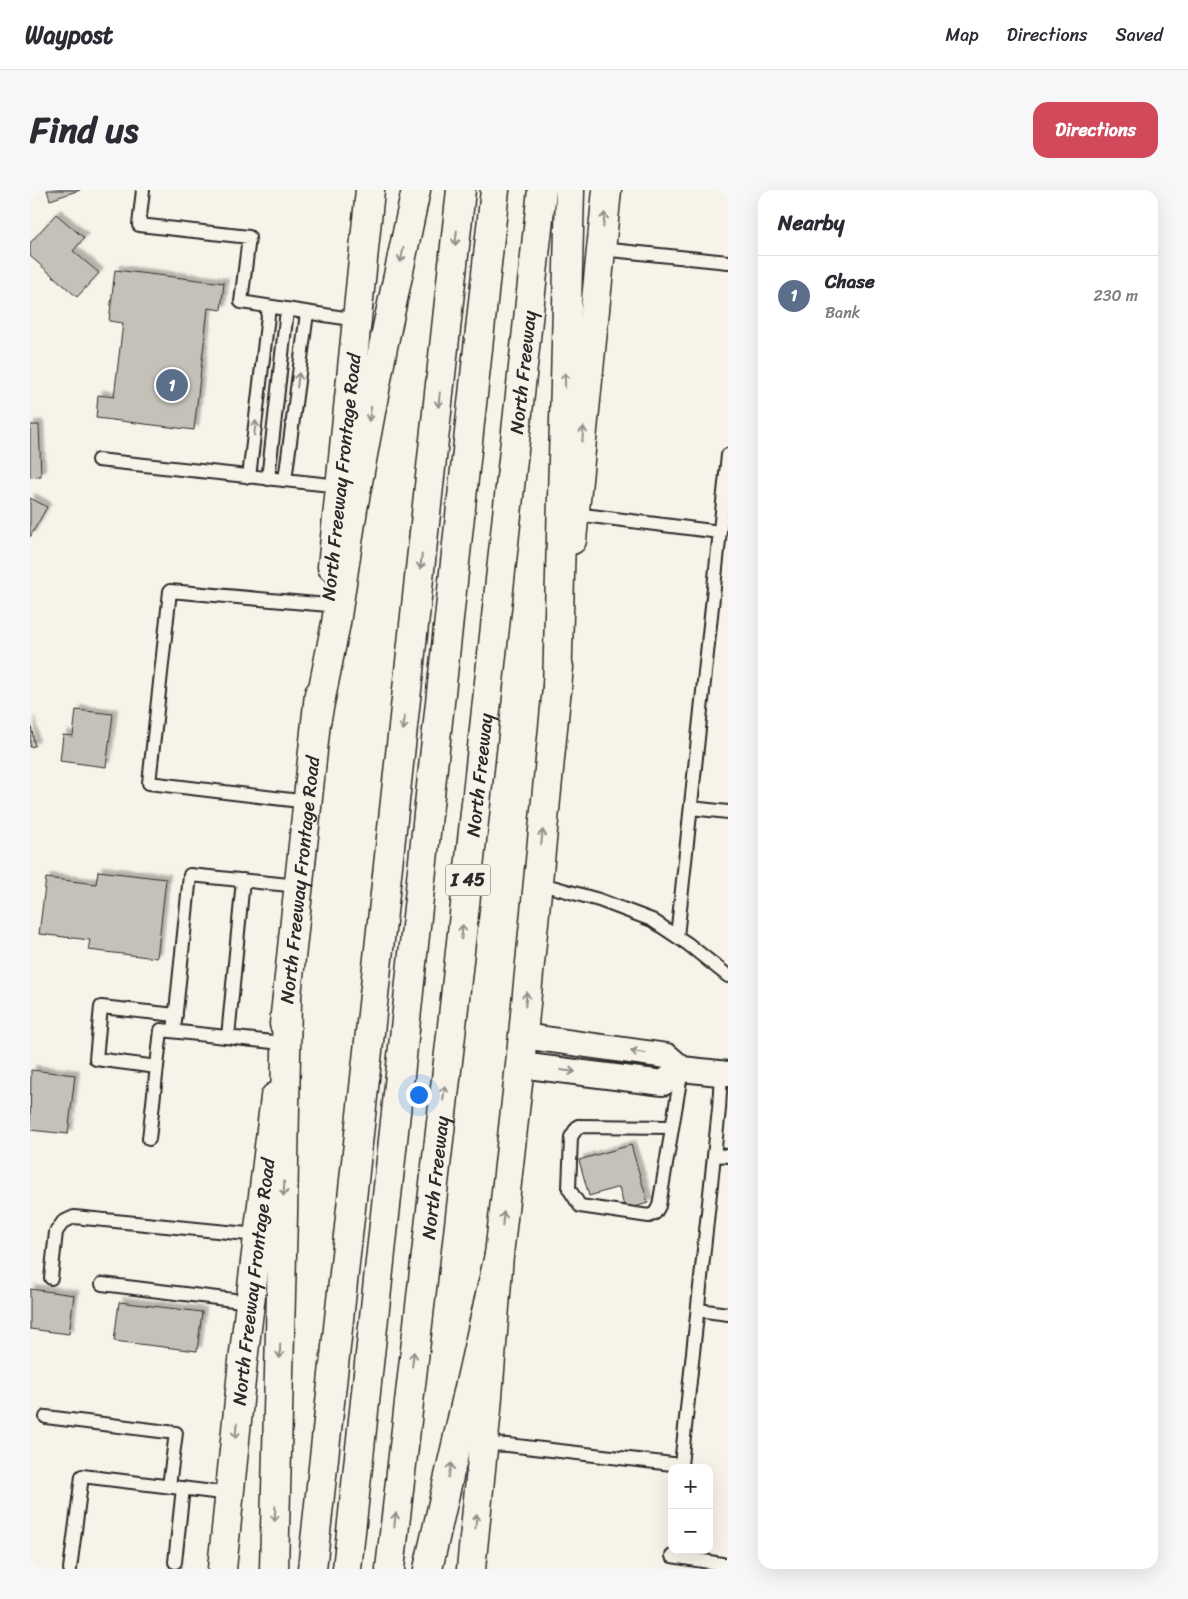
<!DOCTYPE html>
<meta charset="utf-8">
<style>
:root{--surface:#fff;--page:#f7f7f7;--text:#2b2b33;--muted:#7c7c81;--line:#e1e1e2;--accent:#d1495b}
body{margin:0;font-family:Sriracha,sans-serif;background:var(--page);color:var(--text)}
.controls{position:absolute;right:15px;bottom:15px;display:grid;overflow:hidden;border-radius:10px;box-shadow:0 5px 20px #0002}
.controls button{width:45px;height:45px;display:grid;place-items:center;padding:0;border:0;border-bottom:1px solid var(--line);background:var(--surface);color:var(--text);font:25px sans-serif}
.you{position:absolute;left:388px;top:904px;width:18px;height:18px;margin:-12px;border:4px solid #fff;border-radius:50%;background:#1a73e8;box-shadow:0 0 0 8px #1a73e833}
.badge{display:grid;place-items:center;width:32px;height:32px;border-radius:50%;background:var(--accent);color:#fff;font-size:16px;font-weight:700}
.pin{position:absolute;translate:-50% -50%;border:2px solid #fff;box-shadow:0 1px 5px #0006}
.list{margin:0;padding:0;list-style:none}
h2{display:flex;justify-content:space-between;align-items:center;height:65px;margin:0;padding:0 20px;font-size:21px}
h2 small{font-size:16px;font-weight:400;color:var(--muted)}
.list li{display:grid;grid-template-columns:32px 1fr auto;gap:15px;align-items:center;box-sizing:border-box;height:80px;padding:0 20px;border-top:1px solid var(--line)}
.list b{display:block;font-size:19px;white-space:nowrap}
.list p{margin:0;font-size:16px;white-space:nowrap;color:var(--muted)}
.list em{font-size:16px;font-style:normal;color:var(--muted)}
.map{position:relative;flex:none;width:698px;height:1379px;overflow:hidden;border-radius:15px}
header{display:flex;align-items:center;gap:30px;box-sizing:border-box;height:70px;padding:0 25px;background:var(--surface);border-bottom:1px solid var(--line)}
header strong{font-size:24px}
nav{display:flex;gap:28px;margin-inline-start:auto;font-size:18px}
.intro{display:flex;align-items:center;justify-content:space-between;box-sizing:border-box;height:120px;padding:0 30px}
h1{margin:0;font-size:35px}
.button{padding:12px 22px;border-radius:15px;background:var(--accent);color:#fff;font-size:18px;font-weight:700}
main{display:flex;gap:30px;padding:0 30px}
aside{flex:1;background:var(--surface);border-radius:15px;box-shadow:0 5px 20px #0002}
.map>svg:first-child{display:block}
</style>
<header>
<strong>Waypost</strong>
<nav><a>Map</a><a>Directions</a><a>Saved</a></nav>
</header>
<div class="intro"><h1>Find us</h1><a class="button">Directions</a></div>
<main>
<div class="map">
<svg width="698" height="1379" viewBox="0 0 698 1379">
<defs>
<filter id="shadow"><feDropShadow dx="4.5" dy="-4.5" stdDeviation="1" flood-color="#0004"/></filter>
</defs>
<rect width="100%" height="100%" fill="#f7f3e8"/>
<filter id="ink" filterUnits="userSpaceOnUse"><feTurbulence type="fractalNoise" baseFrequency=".02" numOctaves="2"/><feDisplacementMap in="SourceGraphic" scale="10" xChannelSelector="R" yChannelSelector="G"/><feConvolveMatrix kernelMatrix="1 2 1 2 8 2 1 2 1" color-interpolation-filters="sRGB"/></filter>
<g filter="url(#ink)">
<path fill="#c4c1b9" stroke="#2b2b2b" filter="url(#shadow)" d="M17,0h33l-30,10z
M26,24l28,24 -11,13 26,22 -22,24 -47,-41v-13z
M85,80l109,13 -3,27 -13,-2 -14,122 -98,-12 2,-23 16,2 9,-74 -14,-2z
M0,235h9l2,51 -11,1z
M0,308l17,9 -17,30z
M46,520l37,4 -7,53 -46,-6 3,-26 10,1z
M0,531l5,25 -5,1z
M68,681l68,8 -9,79 -69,-8 2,-10 -51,-6 7,-56 50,6z
M1,880l44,5 -7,59 -38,-4z
M601,955l17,58 -23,7 -6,-23 -30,9 -10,-36z
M0,1099l44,6 -5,39 -39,-5z
M89,1112l83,10 -5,39 -83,-10z"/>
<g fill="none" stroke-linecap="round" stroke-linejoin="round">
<g stroke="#2b2b2b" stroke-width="16">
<path id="lane" d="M113,0l-4,35 110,12 -8,65 116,18
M571,59l127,13
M68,270l242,26
M219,287l20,-170
M238,289l19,-169
M255,290l22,-167
M545,324l145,18
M278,612l-159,-19 21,-192 158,14
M661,618l37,4
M508,693l61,17 53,20 36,24 40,32
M647,747l51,-482
M144,841l16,-156 109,11
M198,847l15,-157
M127,877l-61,-8 5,-52 75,8
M642,937l-94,-1 -7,11 -2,52 11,17 69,10 6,-3 4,-7 23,-137
M119,949l12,-109 121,13
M684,965l14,1
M21,1088l5,-46 7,-10 11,-5 184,18
M72,1094l148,18
M668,1120l30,4
M16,1227l130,16 -7,53
M454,1254l24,1 173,20v3
M651,1275l38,-356 2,-36
M642,1366l56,9
M145,1372l8,-74
M40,1379l12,-93 148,18"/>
</g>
<g stroke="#2b2b2b" stroke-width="28">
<path id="street" d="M493,846l144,20 15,13 46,5
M490,875l143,18 19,-14"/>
</g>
<g stroke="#2b2b2b" stroke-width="31">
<g id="secondary">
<path d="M542,350l35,-350"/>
<path d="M302,377l38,-377"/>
<path id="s1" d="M254,834l35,-330"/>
<path id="s2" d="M192,1379l21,-208 32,-264"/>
<path d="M441,1379l16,-160 12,-154 21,-190 39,-398"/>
</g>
</g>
<g stroke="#2b2b2b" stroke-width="31">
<g id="highway">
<path d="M527,501l13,-501"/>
<path d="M287,528l19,-95 17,-114 30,-162 33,-157"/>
<path d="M244,1379l9,-354 4,-215"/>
<path d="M282,1379l149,-1379"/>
<path d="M317,1379l148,-1379"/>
<path id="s3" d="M360,1379l61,-534 91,-845"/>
<path d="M398,1379l71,-314"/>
</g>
</g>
<use href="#lane" stroke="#f7f3e8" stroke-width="12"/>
<use href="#street" stroke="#f7f3e8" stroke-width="24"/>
<use href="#secondary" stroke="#f7f3e8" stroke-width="28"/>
<use href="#highway" stroke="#f7f3e8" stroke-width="28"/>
</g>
<defs><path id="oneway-shaft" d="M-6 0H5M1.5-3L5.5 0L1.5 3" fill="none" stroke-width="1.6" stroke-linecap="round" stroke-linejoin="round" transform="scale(1.25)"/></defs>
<g stroke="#918f8a">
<use href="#oneway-shaft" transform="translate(574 30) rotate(-84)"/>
<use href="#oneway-shaft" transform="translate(426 48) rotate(96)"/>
<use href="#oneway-shaft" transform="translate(372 65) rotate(102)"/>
<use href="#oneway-shaft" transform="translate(268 190) rotate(-83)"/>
<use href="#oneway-shaft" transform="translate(535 190) rotate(-89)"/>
<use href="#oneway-shaft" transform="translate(409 210) rotate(96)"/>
<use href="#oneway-shaft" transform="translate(340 224) rotate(100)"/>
<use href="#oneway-shaft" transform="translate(225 238) rotate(-83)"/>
<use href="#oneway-shaft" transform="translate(553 244) rotate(-84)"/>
<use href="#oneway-shaft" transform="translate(391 372) rotate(96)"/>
<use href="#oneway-shaft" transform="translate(374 533) rotate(96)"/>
<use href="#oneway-shaft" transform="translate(512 647) rotate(-84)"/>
<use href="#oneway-shaft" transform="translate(432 742) rotate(-84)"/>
<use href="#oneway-shaft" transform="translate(496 809) rotate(-84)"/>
<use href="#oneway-shaft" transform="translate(608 862) rotate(-172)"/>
<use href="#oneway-shaft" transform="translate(538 881) rotate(7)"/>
<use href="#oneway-shaft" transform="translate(414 903) rotate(-83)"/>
<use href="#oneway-shaft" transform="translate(254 999) rotate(91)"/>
<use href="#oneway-shaft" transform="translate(473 1029) rotate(-84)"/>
<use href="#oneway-shaft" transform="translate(250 1161) rotate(92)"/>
<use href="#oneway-shaft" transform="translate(383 1169) rotate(-83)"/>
<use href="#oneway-shaft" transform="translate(206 1241) rotate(96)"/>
<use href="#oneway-shaft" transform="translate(420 1280) rotate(-77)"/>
<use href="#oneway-shaft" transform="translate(245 1324) rotate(92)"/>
<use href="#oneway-shaft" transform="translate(365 1330) rotate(-85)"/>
<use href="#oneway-shaft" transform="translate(446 1331) rotate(-84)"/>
</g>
</g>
<g text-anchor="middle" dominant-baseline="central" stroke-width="4" stroke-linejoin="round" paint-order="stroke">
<rect fill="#f7f3e8" stroke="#686764" stroke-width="1" x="415.5" y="674.5" width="45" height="31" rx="4"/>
<g font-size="18" font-weight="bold" fill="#2b2b2b">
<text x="438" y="690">I 45</text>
</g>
<g font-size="19" fill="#2b2b2b" stroke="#f7f3e8">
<text stroke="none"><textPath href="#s3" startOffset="1204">North Freeway</textPath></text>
<text transform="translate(311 287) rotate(-84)">North Freeway Frontage Road</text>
<text stroke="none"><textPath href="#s3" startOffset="799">North Freeway</textPath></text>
<text stroke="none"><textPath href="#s1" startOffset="145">North Freeway Frontage Road</textPath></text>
<text stroke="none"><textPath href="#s3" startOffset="394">North Freeway</textPath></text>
<text stroke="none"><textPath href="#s2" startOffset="289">North Freeway Frontage Road</textPath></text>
</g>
</g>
</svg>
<div class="controls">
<button>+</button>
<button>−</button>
</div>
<div class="you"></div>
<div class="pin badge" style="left:142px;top:195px;background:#5c6f8a">1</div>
</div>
<aside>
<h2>Nearby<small></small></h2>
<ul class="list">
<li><span class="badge" style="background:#5c6f8a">1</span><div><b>Chase</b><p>Bank</p></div><em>230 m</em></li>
</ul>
</aside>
</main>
